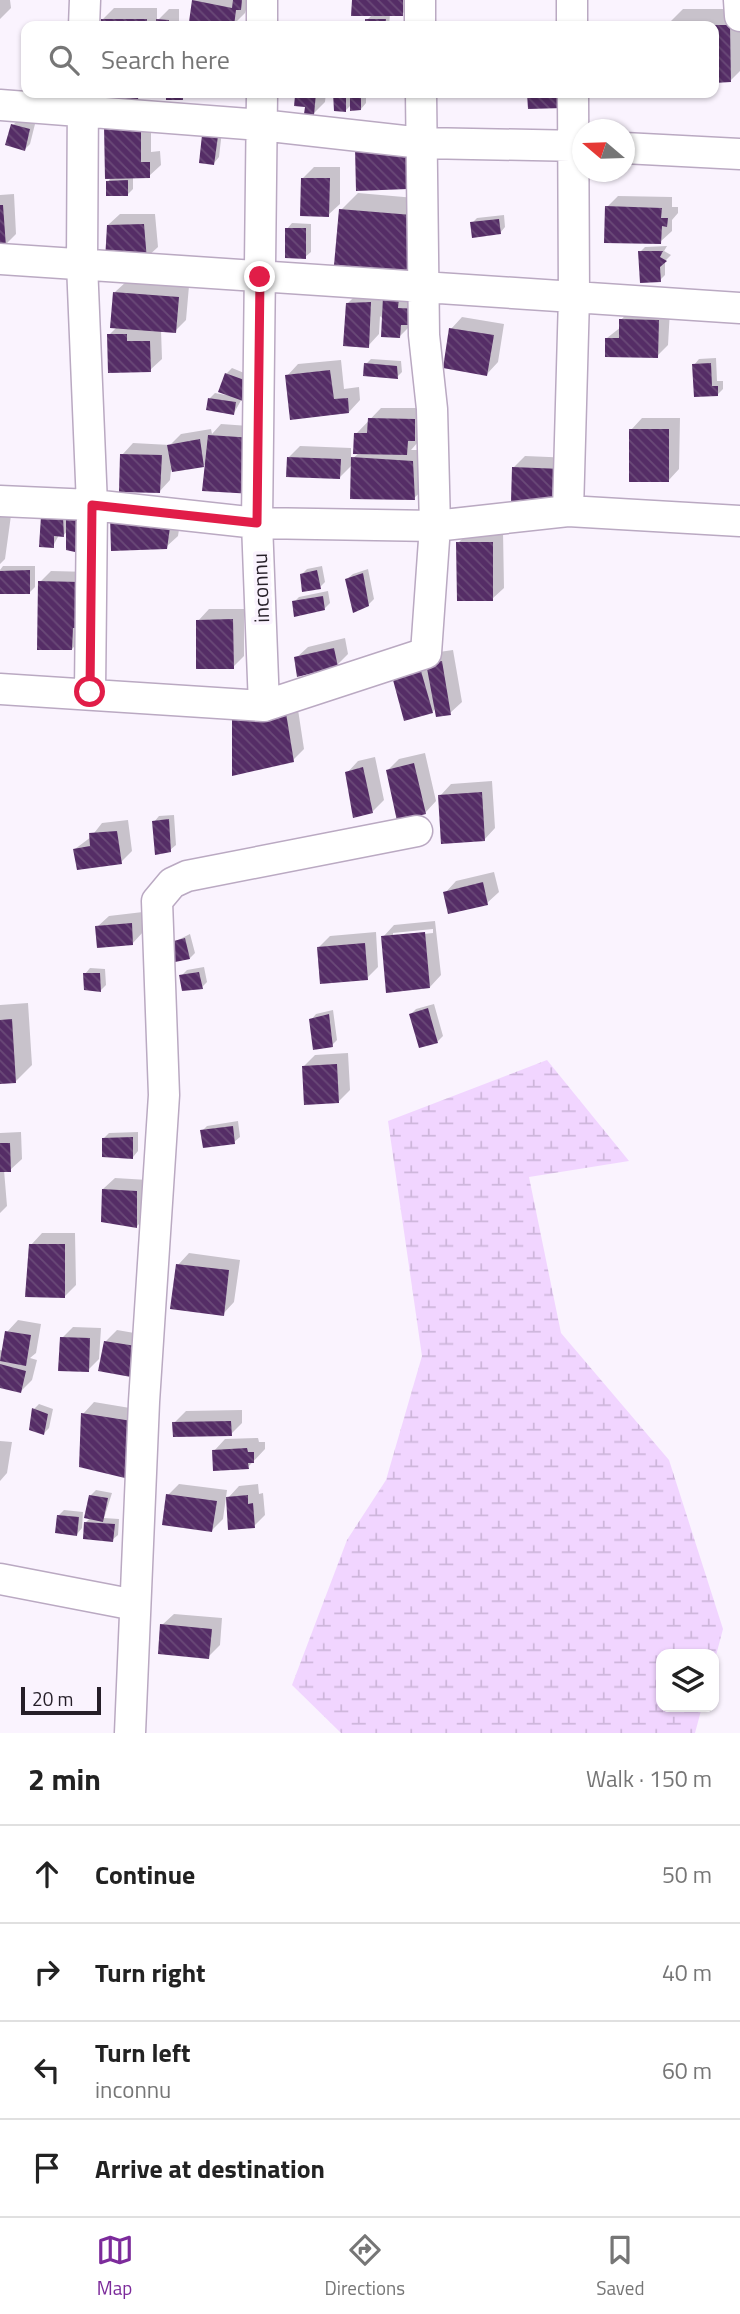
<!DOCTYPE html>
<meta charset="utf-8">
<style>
:root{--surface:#fff;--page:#f2f2f2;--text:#222;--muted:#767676;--line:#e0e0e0;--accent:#7c2b9b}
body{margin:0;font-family:"Titillium Web",sans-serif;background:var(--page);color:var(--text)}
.controls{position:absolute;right:21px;bottom:21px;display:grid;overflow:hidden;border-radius:14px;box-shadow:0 2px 5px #0004}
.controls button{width:63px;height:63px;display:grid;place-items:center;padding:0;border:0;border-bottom:2px solid var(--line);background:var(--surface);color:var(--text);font:35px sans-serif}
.compass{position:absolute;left:572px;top:119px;width:63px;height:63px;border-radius:50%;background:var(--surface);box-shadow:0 2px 5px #0004;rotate:289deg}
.scale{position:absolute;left:21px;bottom:18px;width:80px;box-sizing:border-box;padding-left:7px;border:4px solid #251e28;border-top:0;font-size:19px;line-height:24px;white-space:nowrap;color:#251e28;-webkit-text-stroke:5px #faf3fe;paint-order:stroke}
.stop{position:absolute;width:21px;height:21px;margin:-16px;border:5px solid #e11d48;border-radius:50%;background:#fff}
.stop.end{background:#e11d48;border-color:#fff;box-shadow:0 2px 7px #0008}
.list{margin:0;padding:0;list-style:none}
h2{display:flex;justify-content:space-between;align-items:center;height:91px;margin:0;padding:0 28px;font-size:30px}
h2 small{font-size:23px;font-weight:400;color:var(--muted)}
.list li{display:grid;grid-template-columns:46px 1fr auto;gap:21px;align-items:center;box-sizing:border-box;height:98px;padding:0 28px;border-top:2px solid var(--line)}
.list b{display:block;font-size:26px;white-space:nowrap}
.list p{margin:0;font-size:23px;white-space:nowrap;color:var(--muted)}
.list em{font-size:23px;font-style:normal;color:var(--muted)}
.icon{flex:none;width:38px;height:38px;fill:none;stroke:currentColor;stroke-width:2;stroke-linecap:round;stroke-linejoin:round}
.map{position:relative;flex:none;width:740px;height:1733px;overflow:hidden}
.search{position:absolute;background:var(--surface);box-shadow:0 2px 5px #0004;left:21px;right:21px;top:21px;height:77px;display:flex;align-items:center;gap:18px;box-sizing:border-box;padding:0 24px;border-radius:14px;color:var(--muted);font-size:26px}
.sheet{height:483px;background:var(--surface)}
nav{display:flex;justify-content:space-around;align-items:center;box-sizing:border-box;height:98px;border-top:2px solid var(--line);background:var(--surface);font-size:19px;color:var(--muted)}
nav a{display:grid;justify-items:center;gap:4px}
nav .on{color:var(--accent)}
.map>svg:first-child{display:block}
</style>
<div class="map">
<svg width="740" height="1733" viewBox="0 0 740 1733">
<defs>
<pattern id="wetland-marsh" width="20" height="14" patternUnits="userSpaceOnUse" patternTransform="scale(1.75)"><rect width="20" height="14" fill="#f1d5ff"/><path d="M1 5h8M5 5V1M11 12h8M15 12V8" fill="none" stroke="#ceb6db"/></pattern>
<pattern id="building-back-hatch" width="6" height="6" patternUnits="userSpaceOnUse" patternTransform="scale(1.75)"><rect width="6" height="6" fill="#552d66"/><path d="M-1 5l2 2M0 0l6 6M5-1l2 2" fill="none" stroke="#6a4a78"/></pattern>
</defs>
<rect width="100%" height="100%" fill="#faf3fe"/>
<path fill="url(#wetland-marsh)" d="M547,1060l82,101 -100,16 32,156 108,127 54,169 -9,34v-9h-53v53h41l-7,26h-354l-49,-48 55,-145 39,-60 36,-124 -34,-235z"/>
<path fill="#0003" fill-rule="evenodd" d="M0,0h10l1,8 -11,11z
M193,0h56l-4,13 -11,11 -43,-4z
M354,0h60v3l-12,11h-12l-1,12h-22v-6l6,-6z
M114,8h43v13l12,-12h10v15l17,2h-94l1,-7z
M683,9h57v62l-10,10h-16v-55h-48z
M106,93h38l-6,6 -32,-1z
M283,93h43l-1,9 -11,11 -17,-19z
M334,93h32v10l-5,6 -9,-5 -6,6 -10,-1z
M151,114v38l9,-1 1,14 -12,11h-16v13l-5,5 -20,-12z
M18,120l17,4 -5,20 -5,5 -12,-24z
M209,130l13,1 -3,26 -5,6z
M314,167h26v37l-12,11 -25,-37z
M358,193l69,6 -4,53 -17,17 -65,-59z
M14,194l2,40 -11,11 -5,1v-51z
M618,196l54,1v10h6v6l-6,7v11l-12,11 -53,-35z
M120,214h35l3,33 -12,11 -38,-33z
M504,215l1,12 -5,6 -28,-10 5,-5z
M292,223l19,1v28l-6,5 -18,-28z
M667,246l-3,5 7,4 -6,6v14l-5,5 -20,-28 5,-5z
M127,281l62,5 -3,34 -11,11 -14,-1 1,29 -12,11 -41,-35 8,-8 -2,-35z
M396,286l13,1 4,36 -13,13 -20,-20 -1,18 -11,12 -21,-42 12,-12 23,-1 -1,10z
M632,308l38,2 -2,35 -11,11 -50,-18 14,-11v-7z
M462,317l42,7 -6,38 -11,12 -36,-45z
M716,358l1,23h6v8l-5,5 -24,-29 5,-6z
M371,359l30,2 1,11 -5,5 -31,-13z
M341,360l3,29 15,-2 1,13 -11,12 -62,-36 11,-12z
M232,368l22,9 -20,36 -25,-14 6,-6 11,2v-21z
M381,408h44l-7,34 -7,8h13l2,37 -12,11 -61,-34 -13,13 -52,-19 12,-12 51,2v12l8,-7 -3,-19z
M642,418h38l-1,51 -11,12 -37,-51z
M221,424l43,3 -60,38 -33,5 -1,10 -11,12 -37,-37 11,-12 37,2 11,-11 30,-5 1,5z
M525,456l48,2 -14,45 -45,-36z
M0,499l13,2 -8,58 -5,5z
M123,505l59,4 -4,27 -12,11z
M43,516h25v14l-5,6 -4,-1 -6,11z
M503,531l1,57 -12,11 -34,-56 11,-11z
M3,566h32v21l-5,5h-30v-22z
M322,566l3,16 -5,5 -18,-13 5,-5z
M368,569l6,30 -6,6 -21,-26 6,-5z
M51,571l40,1 -8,65 -11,12 -32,-67z
M328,591l2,12 -6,6 -30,-7 5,-5z
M209,609h35v47l-11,11 -35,-46z
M345,638l3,16 -11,11 -41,-7 12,-11z
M453,650l9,52 -12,11 -14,-5 -4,4 -38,-32 12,-11 33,-17z
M297,703l7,46 -11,11 -59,-45z
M425,753l11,48 -11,12 -37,-43 11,-11z
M375,757l9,43 -11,11 -26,-38 11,-12z
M492,781l3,47 -11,12 -44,-44 11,-12z
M174,815l2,30 -6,5 -16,-28 5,-6z
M128,820l4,31 -11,11 -46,-13 16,-12 11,-14z
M494,872l5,20 -12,11 -42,-10 11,-12z
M143,912v20l-11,12 -35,-17 12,-11z
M435,921l6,54 -11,12 -47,-50 11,-12zM433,929v4l-40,4v-4z
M376,932l2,35 -11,11 -48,-31 11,-11z
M190,934l5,19 -5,5 -18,-15z
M204,967l3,15 -5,5 -21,-11 6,-6z
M90,968l15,1 1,16 -5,5 -16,-16z
M28,1003l4,62 -17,17h-15v-77z
M434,1004l9,32 -5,5 -18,5 -9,-32 5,-5z
M333,1010l4,30 -5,5 -21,-25 5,-6z
M348,1053l2,37 -11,11 -35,-35 11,-11z
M238,1121l2,16 -6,5 -32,-11 5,-5z
M21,1132l1,27 -12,11h-6l3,36 -7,7v-80z
M138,1132v19l-5,6 -29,-19 5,-5z
M115,1178l33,2v35l-11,11 -34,-37z
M42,1233h33l1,52 -11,11 -34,-51z
M189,1253l51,7 -6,42 -11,12 -45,-49z
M18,1320l23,4 -5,29 -6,5 7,2 -5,20 -11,11 -21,-5v-36l3,1 4,-19z
M73,1327l28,1 -2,31 -11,11 -26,-32z
M117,1330l29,5 -5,28 -36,-21z
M94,1402l54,9 -20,66 -45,-63z
M39,1404l14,5 -4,19 -5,5 -10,-24z
M242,1410v13l-11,11 -57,-11 12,-12z
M258,1438l1,4h6v7l-17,18 -34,-16 11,-12z
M0,1441l12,1 -5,31 -7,8z
M179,1484l48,6 -4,29 -11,11 -44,-35z
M258,1484l1,10 4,-1 2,22 -11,11 -26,-28 11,-12z
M96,1490l16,3 -8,25 15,1 -1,16 -6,5 -26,-18 5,-5v-22z
M64,1510l19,2 -1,16 -5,6 -19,-18z
M174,1614l48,4 -2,27 -12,12 -46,-32z"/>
<path fill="url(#building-back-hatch)" d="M192,0l40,8 1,-8h9l-1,10h-5l-2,16 -45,-4z
M352,0h51v16h-52z
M101,19h46v7h-46z
M156,19l13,1v6h-13z
M365,19h21l-1,7h-20z
M714,25h16l1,57 -17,1z
M104,93h34v8l-34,-1z
M166,93h17v7h-17z
M284,93h32l-2,22 -10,-1 1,-7 -11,-1 1,-10z
M333,93h13v19l-12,-1z
M350,93h11v17l-11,1z
M527,93h37v15l-36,1z
M11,124l19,5 -5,22 -20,-6z
M141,124v38h9v16l-45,1 -1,-54z
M202,135l16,1 -4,29 -15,-2z
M407,147l1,42 -52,2 -1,-43z
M301,178h29l-1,39 -29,-1z
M128,180v16h-22v-15z
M0,205h3l3,42h-6z
M605,206l57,2 -1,10h7l-1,9 -5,-1 -1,18 -57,-1z
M339,209l73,6 -5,56 -73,-6z
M499,219l2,15 -29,4 -2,-16z
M144,224l3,36 -42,1 2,-36z
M285,228h21v31l-21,-1z
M638,251h25l-3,6 7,4 -7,6 1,15 -21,1z
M113,292l66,5 -3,36 -66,-5z
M383,297l16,1 -1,10 22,1 -9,16h-10l-1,13 -19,-1z
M371,302l-2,46 -26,-2 3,-43z
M619,319l40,1 -1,38 -53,-1v-19h14z
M449,328l45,7 -7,41 -44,-8z
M107,334h20v7h23l1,31 -43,1z
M364,363l33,3 1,13 -35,-3z
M711,363l1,23h6v10l-24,1 -2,-33z
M330,370l4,29 14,-1 1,15 -59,7 -5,-45z
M225,373l25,9 -7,19 -25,-9z
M208,398l28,4 -2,13 -28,-5z
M368,418l47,1v22h-7l-1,14 -54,-1 1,-21h13z
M629,429h40v53h-40z
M208,435l46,3 -1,56 -51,-3z
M200,439l4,28 -32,5 -5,-27z
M120,454l42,1 -2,38 -41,-1z
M287,457l54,2 -1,20 -54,-2z
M351,457l62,4 2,39 -65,-1z
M512,467l50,2 -2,35 -49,-2z
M66,515l21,3 -3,36 -18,-4z
M41,516l22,1 1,20 -10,-1v12l-15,-1z
M110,516l61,4 -4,29 -56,2z
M456,542h37v59h-36z
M30,570v24h-30v-23z
M317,570l4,19 -19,3 -2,-18z
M363,573l6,33 -16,7 -8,-34z
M38,581l42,1v46h-7l-1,22h-35z
M323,596l2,14 -31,7 -2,-16z
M233,619l1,50h-38v-49z
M334,648l4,19 -41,10 -3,-20z
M442,661l9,54 -15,2 -10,-54z
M421,671l12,42 -29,8 -11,-41z
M286,713l8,49 -62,14v-62z
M414,763l12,51 -29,7 -11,-51z
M363,767l10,46 -20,5 -8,-46z
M482,792l3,49 -44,3 -3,-49z
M169,819l2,33 -16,3 -3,-34z
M117,831l5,33 -45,6 -4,-21 17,-3 -1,-13z
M483,882l5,23 -40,9 -5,-22z
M132,923l1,22 -36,3 -2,-22z
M425,932l5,56 -44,5 -5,-57z
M185,938l5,21 -15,3 -5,-20z
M365,943l3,37 -48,4 -3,-37z
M199,972l4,17 -21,2 -3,-16z
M83,973h17l1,19 -17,-2z
M428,1008l10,35 -19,5 -10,-34z
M329,1014l4,33 -20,3 -4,-31z
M12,1019l4,64 -16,1v-64z
M337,1064l2,39 -35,2 -2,-39z
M233,1126l2,18 -32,4 -3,-18z
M133,1137v22l-31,-2v-19z
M0,1143h10l1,29h-11z
M102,1189l35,2v37l-36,-6z
M29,1244h36v54l-40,-1z
M176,1264l53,6 -5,46 -54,-7z
M5,1331l26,4 -5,31 -26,-5z
M60,1337l30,1 -1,34 -31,-1z
M104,1341l32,5 -5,31 -33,-6z
M0,1364l26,7 -5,22 -21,-5z
M32,1408l16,6 -4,21 -15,-5z
M81,1413l57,9 -9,57 -50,-12z
M231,1421l1,15 -59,1 -1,-15z
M247,1448l1,4h6v11h-6l1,6 -36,2 -1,-21z
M166,1494l51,7 -5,31 -50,-7z
M89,1495l19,3 -5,24 -19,-4z
M248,1495v9l5,-1 2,25 -27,2 -2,-33z
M57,1515l22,2 -2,19 -22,-3z
M84,1522l31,2 -2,18 -30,-3z
M160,1624l52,5 -3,30 -51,-5z"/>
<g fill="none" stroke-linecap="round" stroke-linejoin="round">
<g stroke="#baa9c2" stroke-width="33">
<path id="street" d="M420,0v26
M572,0v26
M739,0l1,16
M84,26l1,-26
M262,26v-26
M83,93l-1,171 10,241 -2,187
M262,93l-5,430 7,183
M0,105l261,20 161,18 160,3
M624,148l116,6
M0,259l740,49
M0,501l92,4 165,18 178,3 133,-15 172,10
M568,511l6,-214 -1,-204
M0,689l264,17 162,-53 9,-127 -3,-117 -8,-74 -3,-242
M0,1579l135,26
M130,1733l14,-331 20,-307 -7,-194 15,-18 15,-7 230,-45"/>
</g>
<use href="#street" stroke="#fff" stroke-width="30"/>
</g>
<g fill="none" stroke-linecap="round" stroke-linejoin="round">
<path stroke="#e11d48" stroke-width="9" d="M90,692l2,-187 165,18 3,-246"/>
</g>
<g text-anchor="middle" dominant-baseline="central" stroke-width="7" stroke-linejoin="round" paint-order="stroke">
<g font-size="21" fill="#251e28" stroke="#faf3fe">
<text transform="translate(260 588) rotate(-92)">inconnu</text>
</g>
</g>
</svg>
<div class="controls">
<button><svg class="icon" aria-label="layers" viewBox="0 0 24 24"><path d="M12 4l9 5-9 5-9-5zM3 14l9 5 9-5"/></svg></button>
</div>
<svg class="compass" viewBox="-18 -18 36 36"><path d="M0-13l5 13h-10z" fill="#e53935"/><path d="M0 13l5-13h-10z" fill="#767676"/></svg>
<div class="scale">20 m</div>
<div class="stop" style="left:90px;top:692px"></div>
<div class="stop end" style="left:260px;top:277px"></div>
<div class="search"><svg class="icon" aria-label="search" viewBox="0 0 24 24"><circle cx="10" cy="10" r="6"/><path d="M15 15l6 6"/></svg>Search here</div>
</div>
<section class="sheet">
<h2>2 min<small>Walk · 150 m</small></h2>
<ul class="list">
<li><svg class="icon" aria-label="ahead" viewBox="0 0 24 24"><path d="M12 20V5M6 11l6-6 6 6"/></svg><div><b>Continue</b></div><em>50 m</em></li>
<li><svg class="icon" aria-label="right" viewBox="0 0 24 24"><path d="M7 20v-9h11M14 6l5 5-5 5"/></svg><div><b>Turn right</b></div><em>40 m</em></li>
<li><svg class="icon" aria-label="left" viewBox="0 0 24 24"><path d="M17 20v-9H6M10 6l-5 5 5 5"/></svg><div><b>Turn left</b><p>inconnu</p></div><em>60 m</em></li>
<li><svg class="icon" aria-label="arrive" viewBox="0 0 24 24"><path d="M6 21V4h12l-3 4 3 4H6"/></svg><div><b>Arrive at destination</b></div></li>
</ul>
</section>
<nav>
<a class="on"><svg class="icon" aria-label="map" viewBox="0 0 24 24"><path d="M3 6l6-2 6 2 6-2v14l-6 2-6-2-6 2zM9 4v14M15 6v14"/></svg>Map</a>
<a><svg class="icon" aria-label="directions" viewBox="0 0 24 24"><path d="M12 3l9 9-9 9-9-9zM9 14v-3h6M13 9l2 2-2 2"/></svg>Directions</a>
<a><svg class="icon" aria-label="saved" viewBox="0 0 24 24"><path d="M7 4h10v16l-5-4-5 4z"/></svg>Saved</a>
</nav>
